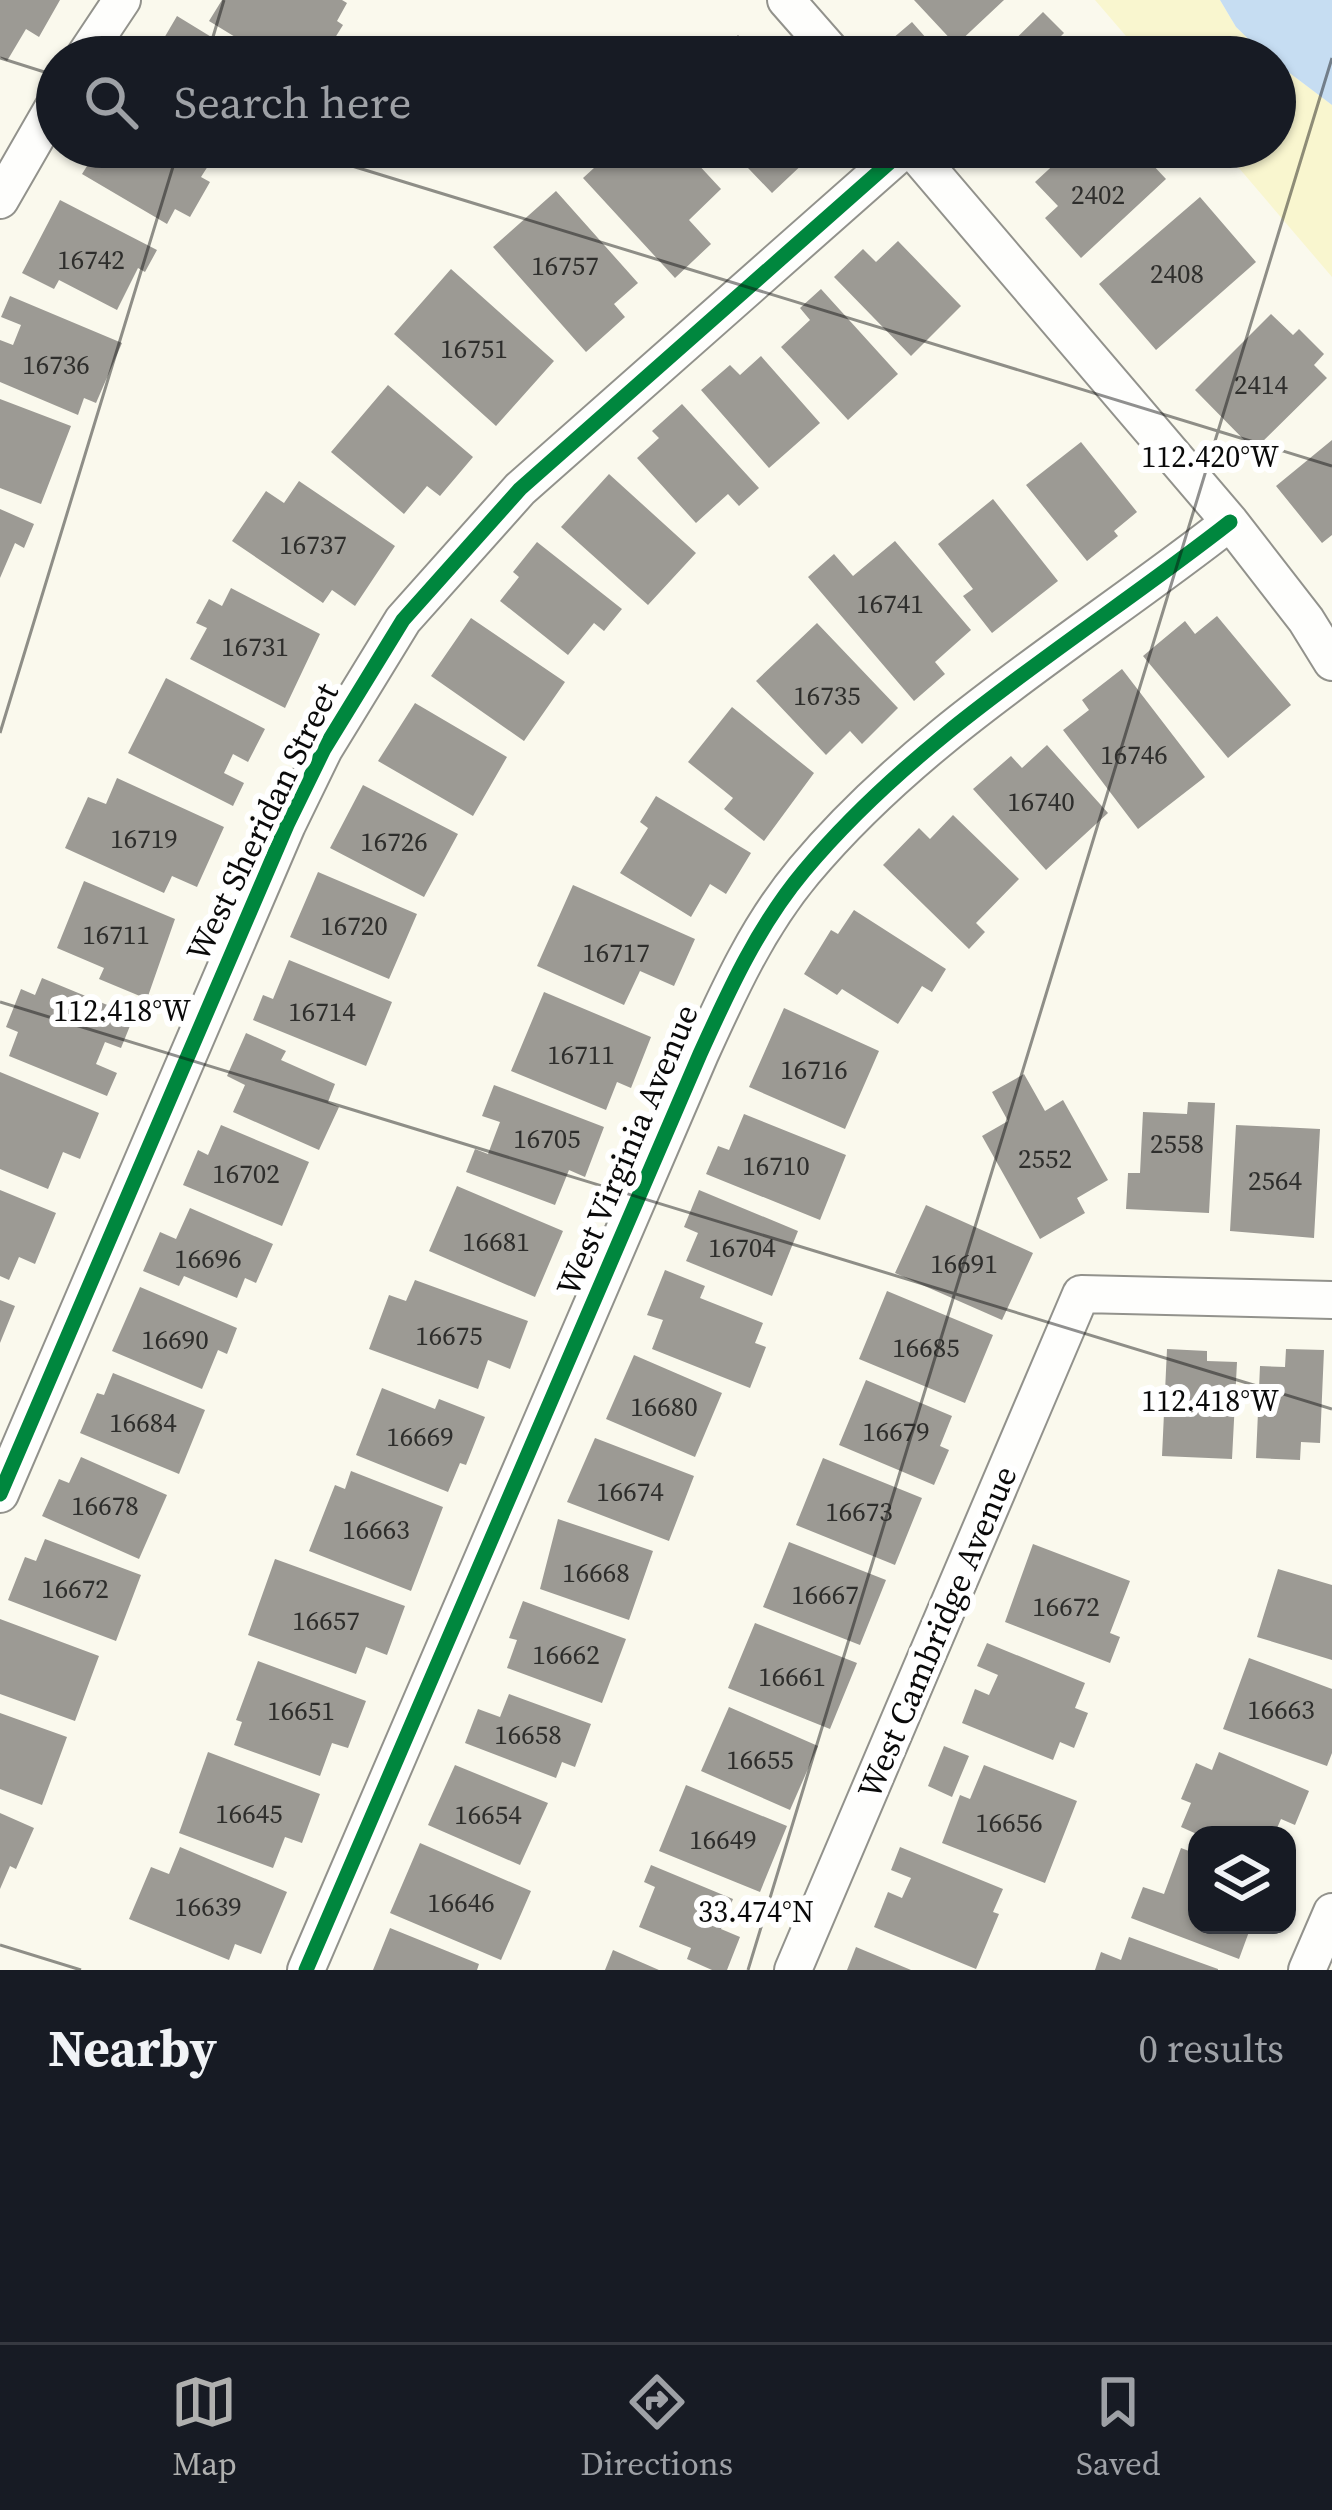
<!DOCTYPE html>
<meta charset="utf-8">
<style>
:root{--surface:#171b24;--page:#242831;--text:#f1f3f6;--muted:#9ea1a6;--line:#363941;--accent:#afb0af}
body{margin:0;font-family:"Source Serif 4",serif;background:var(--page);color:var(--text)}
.controls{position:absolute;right:36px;bottom:36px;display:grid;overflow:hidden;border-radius:24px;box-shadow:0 3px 9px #0004}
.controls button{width:108px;height:108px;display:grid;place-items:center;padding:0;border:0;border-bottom:3px solid var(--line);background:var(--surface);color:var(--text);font:60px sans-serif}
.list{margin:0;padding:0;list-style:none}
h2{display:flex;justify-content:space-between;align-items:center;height:156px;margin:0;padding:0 48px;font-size:51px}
h2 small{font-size:39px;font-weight:400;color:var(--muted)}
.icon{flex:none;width:66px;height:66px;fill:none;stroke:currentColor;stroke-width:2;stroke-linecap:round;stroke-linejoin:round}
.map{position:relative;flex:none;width:1332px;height:1970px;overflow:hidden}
.search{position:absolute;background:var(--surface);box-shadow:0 3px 9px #0004;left:36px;right:36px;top:36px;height:132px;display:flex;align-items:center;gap:30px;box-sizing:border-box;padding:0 42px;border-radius:66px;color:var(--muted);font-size:45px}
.sheet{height:372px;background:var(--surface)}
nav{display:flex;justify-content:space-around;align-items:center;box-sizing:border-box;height:168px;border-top:3px solid var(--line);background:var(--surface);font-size:33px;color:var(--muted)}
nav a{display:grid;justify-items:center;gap:6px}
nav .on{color:var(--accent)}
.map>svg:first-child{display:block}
</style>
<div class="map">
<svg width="1332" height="1970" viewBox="0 0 1332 1970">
<rect width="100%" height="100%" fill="#faf9ed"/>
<path fill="#f9f6cf" d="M1095,0h125l16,27 31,30h-123z
M1275,62l57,43v172l-111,-130h54z"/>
<path fill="#c6ddf2" d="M1220,0h112v105l-57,-43v-5h-8l-31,-30z"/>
<path fill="#9c9a94" d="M0,0h60l-21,37 -13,-8 -19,32 -7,-4z
M222,0h120l5,3 -10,18 6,4 -20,32h-55l-59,-36z
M914,0h90l-48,45z
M1043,12l21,21 -15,15 9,9h-61z
M177,16l36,22 -7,12 12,7h-65z
M912,22l29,33 -2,2h-31l-16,-18z
M738,35l21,22h-43z
M99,147l18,4 2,-4h82l14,8 -14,22 9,5 -20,35 -15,-8 -8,15 -85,-50z
M617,147h65l39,42 -32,31 22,24 -36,34 -92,-100z
M728,147h69l11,12 -36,34z
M1073,147h63l30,32 -85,79 -36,-40 13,-12 -23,-24z
M556,191l82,92 -24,21 11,13 -39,35 -93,-105z
M1200,197l56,65 -100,88 -57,-66z
M60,200l97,50 -12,22 -7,-4 -21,42 -58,-30 -5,9 -32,-16z
M898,241l63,65 -50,50 -77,-79 29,-28 13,13z
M451,269l103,92 -58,65 -102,-92z
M821,289l77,85 -50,46 -67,-73 29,-27 -10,-12z
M10,296l112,47 -26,60 -12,-5 -6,17 -78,-33v-42l13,5 8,-20 -20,-8z
M1271,314l22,21 6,-6 25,25 -10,11 13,13 -73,72 -59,-60z
M761,356l59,67 -51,45 -68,-78 29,-25 10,10z
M388,385l85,72 -33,39 -13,-10 -23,28 -73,-62z
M0,399l71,27 -30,78 -41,-16z
M682,404l77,84 -20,18 -11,-12 -32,29 -59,-65 22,-20 -7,-7z
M1332,440v95l-10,8 -46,-57z
M1081,442l56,70 -23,19 4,5 -31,25 -61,-76z
M609,474l87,79 -48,52 -87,-78z
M299,481l96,65 -40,60 -23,-16 -9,13 -91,-62 34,-50 18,12z
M993,499l65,82 -66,52 -29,-37 10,-7 -35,-45z
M0,509l34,15 -10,24 -9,-5 -15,35z
M895,541l76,89 -36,32 10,12 -31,27 -106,-124 26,-23 19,22z
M537,542l85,67 -18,22 -10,-8 -26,32 -68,-54 19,-24 -6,-5z
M231,588l89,46 -35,74 -95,-49 17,-31 -11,-5 13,-24 13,7z
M1217,616l74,89 -63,53 -85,-102 42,-35 10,13z
M471,618l94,64 -41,59 -93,-65z
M817,623l81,85 -36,36 -12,-13 -24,24 -70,-74z
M1122,669l83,108 -67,52 -75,-99 26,-20 -7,-10z
M166,678l99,51 -17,33 -15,-8 -9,19 20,10 -11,23 -105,-53z
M415,703l92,54 -34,59 -95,-55z
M732,707l82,66 -50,68 -40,-32 9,-11 -45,-36z
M1047,745l61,68 -62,57 -73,-81 38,-33 11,12z
M117,778l107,49 -27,60 -25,-11 -8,17 -99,-45 23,-51 18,7z
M363,785l95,49 -34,63 -94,-49z
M656,796l95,57 -25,41 -16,-10 -19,33 -71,-44 28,-45 -8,-6z
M953,815l66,64 -43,44 9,9 -16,17 -86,-84 36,-37 11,11z
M318,872l99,42 -28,65 -99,-42z
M84,881l91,38 -28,80 -48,-20 5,-11 -47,-20z
M573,885l122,54 -21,47 -34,-15 -16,34 -87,-39z
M854,910l92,59 -14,23 -10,-6 -24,38 -56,-35 -5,6 -33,-21 27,-44 7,4z
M289,960l103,42 -26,64 -113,-46 10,-25 10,4z
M42,978l92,38 -13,32 -16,-6 -9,22 21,9 -10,23 -98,-40 9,-24 -12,-5 15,-38 14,6z
M544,992l107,45 -20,51 -14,-6 -11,28 -95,-39z
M784,1008l95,43 -34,78 -96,-42z
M246,1033l40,18 -5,9 54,24 -7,18 11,5 -20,43 -86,-38 12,-27 -18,-9z
M0,1072l99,41 -19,46 -17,-7 -15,37 -48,-20z
M1024,1074l21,37 18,-11 45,80 -31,18 8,15 -45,26 -58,-103 26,-15 -16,-29z
M494,1085l110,42 -19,50 -16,-7 -14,35 -89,-33 9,-23 13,5 12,-32 -18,-6z
M1188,1102l27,1 -6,110 -83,-4 2,-36h12l3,-61 44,2z
M744,1114l102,41 -26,65 -114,-46 12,-28 11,4z
M221,1125l88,37 -27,64 -99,-41 15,-35 10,5z
M1236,1125l84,4 -6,109 -84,-7z
M457,1186l106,45 -28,66 -106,-46z
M0,1190l56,23 -21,51 -16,-7 -10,23 -9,-4z
M699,1190l99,41 -26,65 -86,-35 12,-28 -14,-6z
M926,1205l107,48 -31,67 -107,-47z
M190,1208l83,36 -17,39 -11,-5 -8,20 -53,-22 -5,10 -36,-15 17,-39 16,7z
M665,1270l40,16 -5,12 63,25 -8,20 11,4 -16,41 -98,-39 11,-29 -16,-5z
M415,1280l113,41 -18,48 -22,-9 -10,29 -109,-40 20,-54 17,6z
M140,1287l97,41 -10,26 -9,-4 -16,39 -90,-38z
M887,1291l106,44 -28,68 -106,-44z
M0,1300l15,6 -15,37z
M1167,1349l40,2v10l30,1 -5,97 -70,-3z
M1286,1349l38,1 -4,93 -19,-1 -1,18 -44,-2 4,-92 25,1z
M634,1355l88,38 -27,64 -89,-38z
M113,1373l92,37 -26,64 -99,-41 17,-40 7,2z
M866,1380l86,36 -12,30 9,4 -15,35 -95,-40z
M382,1388l53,21 4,-10 46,18 -19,48 -6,-2 -12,29 -92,-37z
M595,1438l99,38 -25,65 -102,-39z
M81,1457l86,38 -28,64 -97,-43 17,-37 10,4z
M823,1458l99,40 -27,67 -99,-40z
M351,1471l92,36 -32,84 -102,-40 26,-66 10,4z
M558,1519l95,32 -24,69 -89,-31z
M45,1539l96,36 -25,66 -108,-41 17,-43 11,4z
M789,1542l97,38 -26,65 -97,-38z
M1033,1544l97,37 -20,52 10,4 -10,26 -105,-41z
M275,1559l130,47 -18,49 -21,-8 -10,27 -108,-39z
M1278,1569l54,16v75l-75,-23z
M523,1601l103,38 -24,64 -95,-35 10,-28 -8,-2z
M0,1619l99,37 -24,65 -75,-27z
M755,1623l102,40 -27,66 -102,-41z
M987,1643l98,40 -10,25 13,5 -14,35 -14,-6 -7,18 -91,-37 13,-34 14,6 9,-20 -21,-9z
M1249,1658l83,31v64l-5,13 -104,-37z
M258,1661l108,40 -18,47 -16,-5 -12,33 -86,-31 8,-23 -6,-2z
M509,1694l82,30 -16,43 -13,-5 -6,16 -91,-35 13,-34 22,8z
M729,1707l89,39 -28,64 -89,-39z
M0,1713l67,24 -25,68 -42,-16z
M944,1746l25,10 -17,41 -24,-11z
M208,1752l112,42 -18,49 -17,-6 -12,31 -94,-35z
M1219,1752l90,39 -14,34 -14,-6 -7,16h-75l-18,-8 10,-24 -10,-4 15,-36 16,7z
M455,1765l93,38 -28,62 -92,-40z
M984,1765l93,36 -32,82 -103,-40 18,-48 10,4z
M686,1785l101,41 -27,66 -101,-41z
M0,1813l34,15 -18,41 -6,-3 -10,23z
M420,1843l111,48 -30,69 -111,-47z
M180,1847l107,45 -26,62 -26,-10 -6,16 -100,-41 22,-52 18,7z
M900,1847l103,42 -10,23 6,2 -23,55 -102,-42 14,-35 14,6 9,-20 -20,-8z
M1181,1848l16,6v71h62l-2,6 -7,-2 -11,30 -108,-41 12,-31 21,7z
M651,1865l82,34 -12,30 19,8 -13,33h-15l-25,-11 4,-11 -52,-21 16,-40 -11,-5z
M390,1928l89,36 -2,6h-104z
M1129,1937l89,32v1h-123l6,-18 20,8z
M856,1947l55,23h-64z
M613,1950l46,20h-54z"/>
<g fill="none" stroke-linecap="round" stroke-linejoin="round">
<g stroke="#92928c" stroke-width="40">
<path id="minor" d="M786,0l50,57
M84,57l38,-57
M910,147l320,375 76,98 26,42
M0,200l57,-99
M0,1494l287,-669 37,-76 79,-129 117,-131 387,-342
M306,1970l394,-916c29,-64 58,-128 104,-183 118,-141 282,-236 426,-349
M793,1970l288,-676 251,6
M1307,1970l25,-58"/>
</g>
<use href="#minor" stroke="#fefefc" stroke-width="36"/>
<g stroke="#fff" stroke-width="22">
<path id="cycleway" d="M0,1494l287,-669 37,-76 79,-129 117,-131 387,-342
M306,1970l394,-916c29,-64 58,-128 104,-183 118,-141 282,-236 426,-349"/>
</g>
<use href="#cycleway" stroke="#00873e" stroke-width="15"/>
</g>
<path fill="none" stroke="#0a0a0a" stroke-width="3" stroke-opacity="0.45" d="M207,57l17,-57M0,58l57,18M290,147l1042,319M0,733l179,-586M0,1002l1332,407M0,1945l81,25M748,1970l584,-1912"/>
<g text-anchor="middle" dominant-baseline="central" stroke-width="12" stroke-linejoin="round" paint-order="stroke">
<g font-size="27" fill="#2e2e2c">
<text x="1098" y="194">2402</text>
<text x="91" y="259">16742</text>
<text x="565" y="265">16757</text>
<text x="1177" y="273">2408</text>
<text x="474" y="348">16751</text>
<text x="56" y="364">16736</text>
<text x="1261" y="384">2414</text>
<text x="313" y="544">16737</text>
<text x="890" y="603">16741</text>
<text x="255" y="646">16731</text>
<text x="827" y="695">16735</text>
<text x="1134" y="754">16746</text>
<text x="1041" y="801">16740</text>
<text x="144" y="838">16719</text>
<text x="394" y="841">16726</text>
<text x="354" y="925">16720</text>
<text x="116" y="934">16711</text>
<text x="616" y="952">16717</text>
<text x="322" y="1011">16714</text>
<text x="581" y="1054">16711</text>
<text x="814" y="1069">16716</text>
<text x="547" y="1138">16705</text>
<text x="1177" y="1143">2558</text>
<text x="1045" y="1158">2552</text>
<text x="776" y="1165">16710</text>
<text x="246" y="1173">16702</text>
<text x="1275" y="1180">2564</text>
<text x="496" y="1241">16681</text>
<text x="742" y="1247">16704</text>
<text x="208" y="1258">16696</text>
<text x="964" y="1263">16691</text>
<text x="449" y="1335">16675</text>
<text x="175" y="1339">16690</text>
<text x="926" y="1347">16685</text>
<text x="664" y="1406">16680</text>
<text x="143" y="1422">16684</text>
<text x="896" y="1431">16679</text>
<text x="420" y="1436">16669</text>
<text x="630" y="1491">16674</text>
<text x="105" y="1505">16678</text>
<text x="859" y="1511">16673</text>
<text x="376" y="1529">16663</text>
<text x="596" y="1572">16668</text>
<text x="75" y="1588">16672</text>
<text x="825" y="1594">16667</text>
<text x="1066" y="1606">16672</text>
<text x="326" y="1620">16657</text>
<text x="566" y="1654">16662</text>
<text x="792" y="1676">16661</text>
<text x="1281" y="1709">16663</text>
<text x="301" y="1710">16651</text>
<text x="528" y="1734">16658</text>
<text x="760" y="1759">16655</text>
<text x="249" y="1813">16645</text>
<text x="488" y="1814">16654</text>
<text x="1009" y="1822">16656</text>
<text x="723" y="1839">16649</text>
<text x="461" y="1902">16646</text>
<text x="208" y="1906">16639</text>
</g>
<g font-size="33" fill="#0a0a0a" stroke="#fff">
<text transform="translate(262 822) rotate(-64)">West Sheridan Street</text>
<text transform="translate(627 1150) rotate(-67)">West Virginia Avenue</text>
<text transform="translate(937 1632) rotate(-67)">West Cambridge Avenue</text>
</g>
</g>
<g font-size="30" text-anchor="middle" fill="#0a0a0a" stroke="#fff" stroke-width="12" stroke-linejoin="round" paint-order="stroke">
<text x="1210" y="467">112.420°W</text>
<text x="122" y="1021">112.418°W</text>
<text x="1210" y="1411">112.418°W</text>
<text x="756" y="1922">33.474°N</text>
</g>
</svg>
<div class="controls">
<button><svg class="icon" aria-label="layers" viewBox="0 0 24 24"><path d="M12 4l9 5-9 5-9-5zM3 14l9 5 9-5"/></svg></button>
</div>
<div class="search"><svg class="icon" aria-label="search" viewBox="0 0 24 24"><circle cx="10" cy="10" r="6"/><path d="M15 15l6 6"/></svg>Search here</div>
</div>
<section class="sheet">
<h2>Nearby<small>0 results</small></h2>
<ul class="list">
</ul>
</section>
<nav>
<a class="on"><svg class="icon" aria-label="map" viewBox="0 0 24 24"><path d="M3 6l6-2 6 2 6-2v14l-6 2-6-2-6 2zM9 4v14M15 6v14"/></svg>Map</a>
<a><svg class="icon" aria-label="directions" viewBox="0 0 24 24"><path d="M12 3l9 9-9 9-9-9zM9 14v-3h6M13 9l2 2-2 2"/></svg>Directions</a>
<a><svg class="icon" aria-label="saved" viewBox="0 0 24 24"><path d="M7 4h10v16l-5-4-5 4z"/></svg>Saved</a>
</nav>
